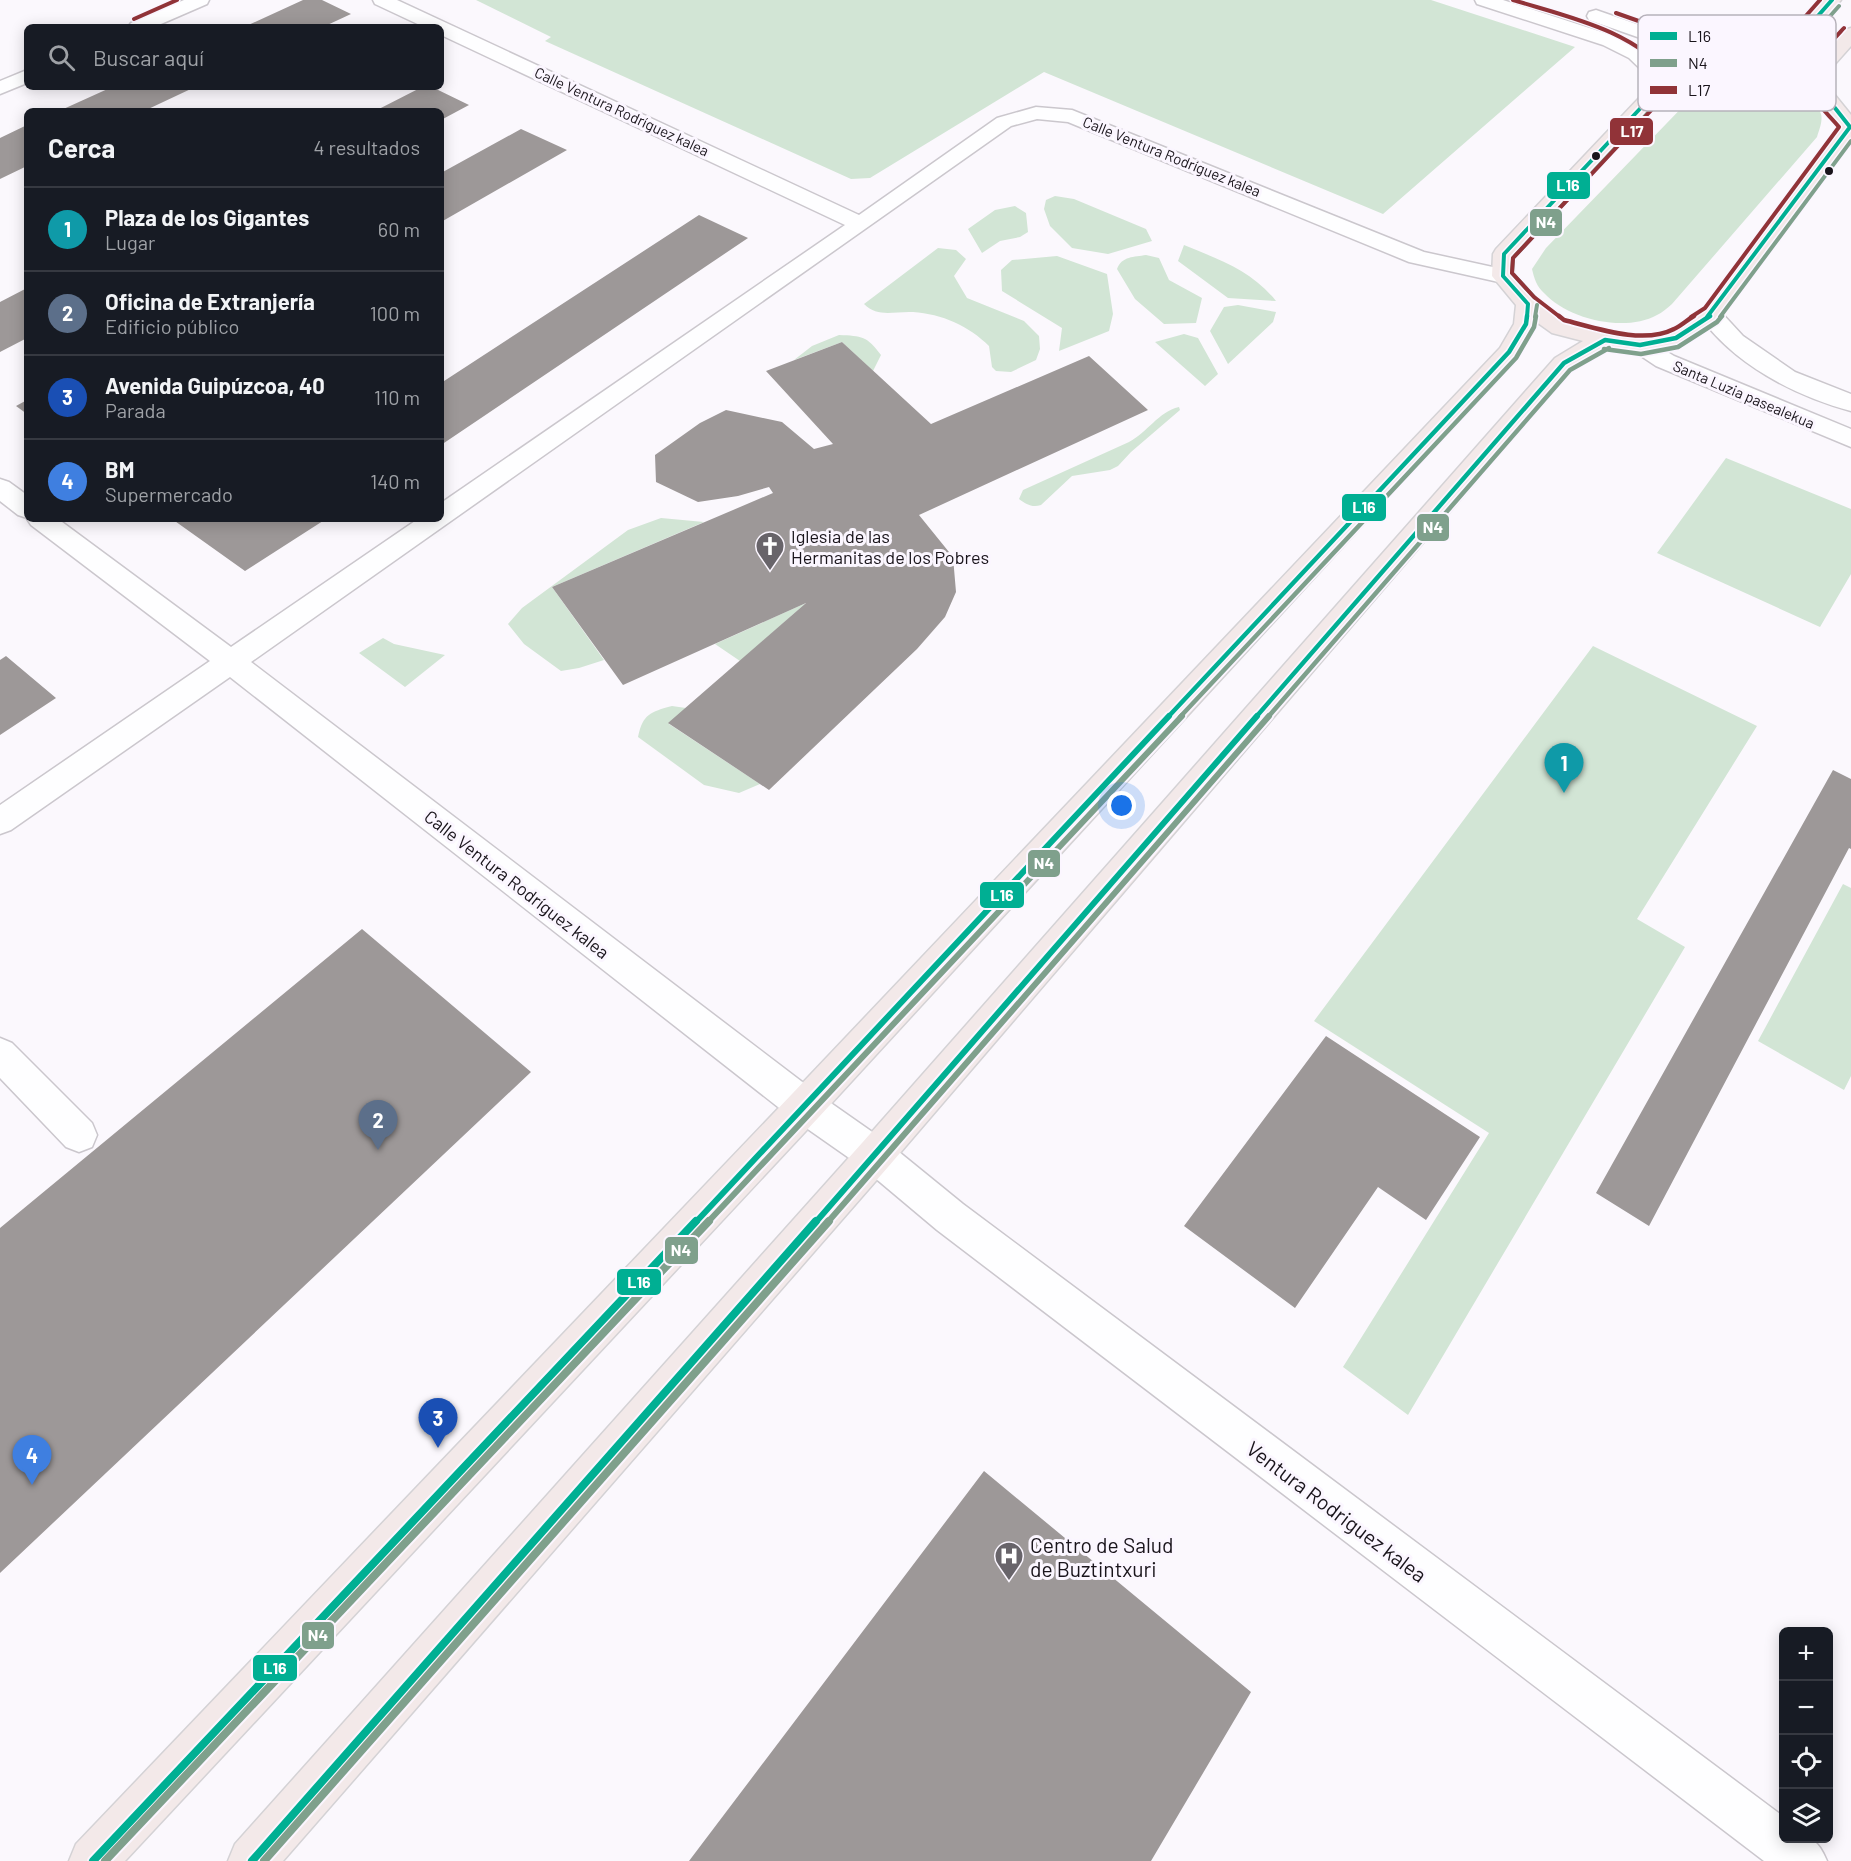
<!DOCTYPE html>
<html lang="es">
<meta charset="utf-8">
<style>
:root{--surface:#171b24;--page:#242831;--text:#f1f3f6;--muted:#9ea1a6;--line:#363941;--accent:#7c3aed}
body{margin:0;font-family:Barlow,sans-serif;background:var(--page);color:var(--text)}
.controls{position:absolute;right:18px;bottom:18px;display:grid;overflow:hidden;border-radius:9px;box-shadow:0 3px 15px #0003}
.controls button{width:54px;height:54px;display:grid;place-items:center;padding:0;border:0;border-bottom:2px solid var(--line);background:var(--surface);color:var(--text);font:30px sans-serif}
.you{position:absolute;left:1122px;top:806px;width:21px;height:21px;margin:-15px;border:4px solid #fff;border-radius:50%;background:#1a73e8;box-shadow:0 0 0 9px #1a73e833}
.badge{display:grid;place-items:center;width:39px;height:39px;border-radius:50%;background:var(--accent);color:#fff;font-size:20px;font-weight:700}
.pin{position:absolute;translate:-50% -50px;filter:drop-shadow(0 2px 3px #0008)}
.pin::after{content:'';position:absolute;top:32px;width:21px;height:18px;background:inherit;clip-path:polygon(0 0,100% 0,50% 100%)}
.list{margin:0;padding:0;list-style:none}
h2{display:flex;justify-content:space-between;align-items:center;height:78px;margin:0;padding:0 24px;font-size:26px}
h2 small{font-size:20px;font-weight:400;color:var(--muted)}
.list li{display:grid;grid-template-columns:39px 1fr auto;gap:18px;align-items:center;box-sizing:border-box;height:84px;padding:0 24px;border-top:2px solid var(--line)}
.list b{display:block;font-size:22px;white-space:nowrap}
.list p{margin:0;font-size:20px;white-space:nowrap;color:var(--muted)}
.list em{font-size:20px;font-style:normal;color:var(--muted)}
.icon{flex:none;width:33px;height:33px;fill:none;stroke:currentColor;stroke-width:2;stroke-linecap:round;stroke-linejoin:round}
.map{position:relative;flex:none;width:1851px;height:1861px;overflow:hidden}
.search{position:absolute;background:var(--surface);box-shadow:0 3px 15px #0003;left:24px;top:24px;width:420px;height:66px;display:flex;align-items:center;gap:15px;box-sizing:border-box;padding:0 21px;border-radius:9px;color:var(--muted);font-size:22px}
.panel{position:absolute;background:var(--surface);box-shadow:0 3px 15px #0003;left:24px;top:108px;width:420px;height:414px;border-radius:9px}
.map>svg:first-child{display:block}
</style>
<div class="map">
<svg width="1851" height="1861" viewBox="0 0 1851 1861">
<rect width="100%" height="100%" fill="#fbf8fd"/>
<path fill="#d2e5d5" d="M476,0h955l144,47 -192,167 -339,-142 -174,106 -19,1 -306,-138 6,-4z
M1737,80c21,0 77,10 84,34 2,7 -2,16 -4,23l-145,167c-5,4 -10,9 -15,11 -33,18 -89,4 -113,-22 -7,-6 -10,-15 -12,-24l14,-21 150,-155 10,-7z
M1055,196l19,3 72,30 6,12 -44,13 -36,-6 -22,-22 -6,-17 2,-9z
M1015,206l11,7 2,19 -8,5 -20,4 -18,12 -14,-24 27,-19z
M1184,245c36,15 67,25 92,56l-48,-3 -50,-37z
M938,248l18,2 10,9 -12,17 13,22 57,23 15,15 1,13 -4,11 -25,12 -15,-1 -4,-4 -3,-21c-20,-20 -47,-32 -76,-34 -19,-1 -35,6 -49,-8z
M1146,255l13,3 10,22 33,18 -6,25 -32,1 -29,-25 -18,-30c5,-13 17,-12 29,-14z
M1057,256l50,18 6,40 -4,17 -50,20 3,-23 -60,-37 -1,-21 11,-10z
M1238,305l38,7 -3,10 -45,42 -18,-33 14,-24z
M1184,334l14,4 20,36 -13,12 -50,-44z
M839,335c23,1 28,1 42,20l-8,16 -31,-29 -48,18 18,-14z
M1179,407l1,3 -49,42 -13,14 -8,4 -38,6 -31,29c-9,3 -15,-1 -22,-6l4,-9 106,-48c19,-10 29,-30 50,-35z
M1726,458l125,51v65l-31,53 -163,-74z
M661,518l43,4 -152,65 52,73 -25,8 -18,3 -37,-27 -16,-20 14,-16 106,-78z
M806,603l-66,58 -25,-17z
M383,638l11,6 51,11 -40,32 -46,-34z
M1593,646l164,80 -120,193 48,28 -277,468 -65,-48 146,-234 -175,-112z
M672,706l14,2 -17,16 91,60 -21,9 -35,-8 -66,-48c5,-23 12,-25 34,-31z
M1843,884l8,4v188l-7,14 -86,-49z"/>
<path fill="#9d9898" d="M303,0h19l29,14 -28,13h-79z
M112,87h83l-51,24h-85z
M422,87h10l37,18 -28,15v-9h-66z
M27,125v41l-27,13v-41z
M521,129l46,21 -126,72v-49z
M699,215l49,23 -307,207v-62z
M27,288v50l-27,14v-50z
M842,342l89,82 158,-68 59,54 -229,105 34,42 3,35 -11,25 -28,32 -148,141 -101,-67 138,-120 -183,82 -71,-98 221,-94 -4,-6 -31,9 -40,6 -42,-20 -1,-27 45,-32 26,-13 56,12 32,27 19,-5 -67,-73z
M27,400v14l-11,-8z
M172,519h154l-81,52z
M6,656l50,42 -56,37v-75z
M1833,770l18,9v70l-2,-1 -200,378 -53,-33z
M362,929l169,143 -531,501v-345z
M1326,1036l154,101 -54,83 -48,-33 -83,121 -111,-82z
M984,1471l267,221 -100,169h-462z"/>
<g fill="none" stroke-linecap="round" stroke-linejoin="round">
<g stroke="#cbc7cd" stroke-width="3">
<path id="minor" d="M184,0h25l-2,4 -53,23h-26l3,-4z
M373,0h24l462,215 138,-97 39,-11 36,3 352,142 87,19 3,5 -3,5 -8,2 -94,-21 -341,-140 -31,-3 -26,7 -760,536 567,432 70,49 75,61 821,613v21c26,0 32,-3 43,23h-63l-827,-631 -75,-63 -70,-49 -562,-441 -219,153 -11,4v-29l210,-144 -179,-136 -4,-6v-1l31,1 173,128 187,-128h23v-16l404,-278 -404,-190v-8h-17l-49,-23z
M1475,0h28l114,37 26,13 32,32 -3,4h-14l-29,-28 -26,-13 -126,-41z
M1596,10l141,49 3,4 -3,4h-14l-134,-47 -2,-4 2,-4z
M27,70v13l-27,11v-13z
M1711,308l8,2 24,26 52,36 56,22v17c-56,-15 -118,-47 -152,-96l4,-5z
M1640,338l8,2 26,16 177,73v18l-195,-81 -24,-16 -4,-5 4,-5z
M0,479l9,3 18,13v23l-9,-3 -18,-14z
M0,1038l12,5 80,80 5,12 -5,12 -13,5 -13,-5 -66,-69z"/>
</g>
<g stroke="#d4d2d5" stroke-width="3">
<path id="major" d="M1822,0h19l-47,55 -16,12 34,12 6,-20 26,-29 7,-2v18l-16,18 -5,25 21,26v25l-132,180 -35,23 -44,9 -32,-4 -35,20 -685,799 -605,694h-55l7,-17 627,-701 693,-785 28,-17 -31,-8 -14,-10 -21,34 -699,761 -693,743h-56l7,-17 716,-750 708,-746 14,-24 2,-19 -24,-29 1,-22 3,-5 162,-171c39,-17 60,-23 102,-16l20,-15zM1730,69l30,4 53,20 26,34 -136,183 -34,22 -29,6 -34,-5 -38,-10 -32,-24 -22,-24 1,-20 157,-169 25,-11z"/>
</g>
<use href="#minor" fill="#fefeff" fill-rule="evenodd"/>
<use href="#major" fill="#f3e9e9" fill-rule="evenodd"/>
<g stroke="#fbf6ff" stroke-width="7">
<path id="bus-1-far3" d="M1764,68l23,-17 45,-51
M1528,304l-25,-28 1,-22 161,-172 27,-12 38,-7 34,5
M1527,317l1,-13
M1707,317l143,-190 -30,-38"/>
</g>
<g stroke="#fbf6ff" stroke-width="8">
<path id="bus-1-far2" d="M1605,340l35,5 36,-7 34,-22
M1168,717l341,-365 17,-28 1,-8
M1256,717l308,-354 41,-23"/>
</g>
<g stroke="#fbf6ff" stroke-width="10">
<path id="bus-1-far1" d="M695,1223l474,-507
M815,1223l442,-507"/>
</g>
<g stroke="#fbf6ff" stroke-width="12">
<path id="bus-1" d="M93,1861l603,-640
M252,1861l564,-640"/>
</g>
<g stroke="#fbf6ff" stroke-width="7">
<path id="bus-2-far3" d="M1769,75l24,-17 46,-52
M1535,298l-23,-25 1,-15 157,-169 45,-14 48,2
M1535,317l2,-12
M1720,317l131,-176"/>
</g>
<g stroke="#fbf6ff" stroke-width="8">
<path id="bus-2-far2" d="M1604,349l37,5 37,-7 39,-25 5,-6
M1180,717l336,-359 18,-31 2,-11
M1268,717l302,-347 39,-22"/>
</g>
<g stroke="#fbf6ff" stroke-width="10">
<path id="bus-2-far1" d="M707,1223l475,-507
M827,1223l442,-507"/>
</g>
<g stroke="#fbf6ff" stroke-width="12">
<path id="bus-2" d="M105,1861l604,-640
M264,1861l565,-640"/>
</g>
<g stroke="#fbf6ff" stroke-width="7">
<path id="bus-3-far1" d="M1513,0c59,18 120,30 161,79l-2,9 -159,170 -1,15 22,24 26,20
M1616,13l116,41 30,5 19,-15 39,-44
M134,19l43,-19
M1691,317l14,-9 134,-181c-8,-10 -22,-22 -27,-33 -10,-24 18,-51 32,-66"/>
</g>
<g stroke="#fbf6ff" stroke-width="8">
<path id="bus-3" d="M1559,316l5,4c32,8 79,25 110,9 7,-3 13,-9 20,-13"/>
</g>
<use href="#bus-1-far3" stroke="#00af93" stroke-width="4"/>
<use href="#bus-1-far2" stroke="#00af93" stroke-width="4.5"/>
<use href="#bus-1-far1" stroke="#00af93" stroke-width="6"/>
<use href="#bus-1" stroke="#00af93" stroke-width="8"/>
<use href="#bus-2-far3" stroke="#7fa08c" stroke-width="4"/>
<use href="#bus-2-far2" stroke="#7fa08c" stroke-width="4.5"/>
<use href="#bus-2-far1" stroke="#7fa08c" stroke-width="6"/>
<use href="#bus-2" stroke="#7fa08c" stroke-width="8"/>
<use href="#bus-3-far1" stroke="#913338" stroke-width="4"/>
<use href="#bus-3" stroke="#913338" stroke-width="4.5"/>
</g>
<defs>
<g id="church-pin" transform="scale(1.5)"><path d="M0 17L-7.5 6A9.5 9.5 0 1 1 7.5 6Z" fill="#68646a" stroke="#fbf6ff"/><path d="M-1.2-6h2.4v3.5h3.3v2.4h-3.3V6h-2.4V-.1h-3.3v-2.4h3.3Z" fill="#fff"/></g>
<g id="hospital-pin" transform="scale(1.5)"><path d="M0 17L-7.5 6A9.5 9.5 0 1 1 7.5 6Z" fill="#68646a" stroke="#fbf6ff"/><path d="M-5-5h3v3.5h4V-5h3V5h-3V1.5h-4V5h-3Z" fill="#fff"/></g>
</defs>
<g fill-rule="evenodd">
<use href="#church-pin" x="770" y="546"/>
<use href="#hospital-pin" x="1009" y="1556"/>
</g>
<g fill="#19141b" stroke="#fbf6ff" stroke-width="2">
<circle cx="1596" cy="156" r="5"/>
<circle cx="1829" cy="171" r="5"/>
</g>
<g text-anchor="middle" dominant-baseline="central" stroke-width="6" stroke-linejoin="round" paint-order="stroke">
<g font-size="15" fill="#19141b" stroke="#fbf6ff">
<text transform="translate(622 111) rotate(25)">Calle Ventura Rodríguez kalea</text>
<text transform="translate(1172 156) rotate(22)">Calle Ventura Rodríguez kalea</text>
<text transform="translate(1744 394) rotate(23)">Santa Luzia pasealekua</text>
</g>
<g font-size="18" fill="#19141b" stroke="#fbf6ff" text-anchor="start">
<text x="791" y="536">Iglesia de las<tspan x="791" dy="21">Hermanitas de los Pobres</tspan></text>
</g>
<g font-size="18" fill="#19141b" stroke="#fbf6ff">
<text transform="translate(517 884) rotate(38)">Calle Ventura Rodríguez kalea</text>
</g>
<g font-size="21" fill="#19141b" stroke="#fbf6ff">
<text transform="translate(1337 1511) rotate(37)">Ventura Rodriguez kalea</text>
</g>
<g font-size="21" fill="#19141b" stroke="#fbf6ff" text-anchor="start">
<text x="1030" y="1544">Centro de Salud<tspan x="1030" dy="24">de Buztintxuri</tspan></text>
</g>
</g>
<rect x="1638" y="15" width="198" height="96" rx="9" fill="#fbf6ff" stroke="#b7b2bb" stroke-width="1.5"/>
<rect x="1650" y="32" width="27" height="8" fill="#00af93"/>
<rect x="1650" y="59" width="27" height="8" fill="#7fa08c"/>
<rect x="1650" y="86" width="27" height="8" fill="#913338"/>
<g font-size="16" fill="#19141b">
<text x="1688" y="42">L16</text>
<text x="1688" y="69">N4</text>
<text x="1688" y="96">L17</text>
</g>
<g stroke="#fbf6ff" stroke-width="2">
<rect x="1609" y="117" width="45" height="29" rx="6" fill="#913338"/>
<rect x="1546" y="171" width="45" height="29" rx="6" fill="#00af93"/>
<rect x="1529" y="208" width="34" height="29" rx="6" fill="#7fa08c"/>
<rect x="1341" y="493" width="46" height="29" rx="6" fill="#00af93"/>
<rect x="1416" y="513" width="34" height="29" rx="6" fill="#7fa08c"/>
<rect x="1027" y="849" width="34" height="29" rx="6" fill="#7fa08c"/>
<rect x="979" y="881" width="46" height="28" rx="6" fill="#00af93"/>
<rect x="664" y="1236" width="35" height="29" rx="6" fill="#7fa08c"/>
<rect x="616" y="1268" width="46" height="28" rx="6" fill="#00af93"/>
<rect x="301" y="1621" width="34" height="29" rx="6" fill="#7fa08c"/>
<rect x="252" y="1654" width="46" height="28" rx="6" fill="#00af93"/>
</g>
<g font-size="16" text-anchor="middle" font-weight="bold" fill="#fff">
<text x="1632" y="137">L17</text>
<text x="1568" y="191">L16</text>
<text x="1546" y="228">N4</text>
<text x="1364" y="513">L16</text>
<text x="1433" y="533">N4</text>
<text x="1044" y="869">N4</text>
<text x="1002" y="901">L16</text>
<text x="681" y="1256">N4</text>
<text x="639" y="1288">L16</text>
<text x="318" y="1641">N4</text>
<text x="275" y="1674">L16</text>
</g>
</svg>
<div class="controls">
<button>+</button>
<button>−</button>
<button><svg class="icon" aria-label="locate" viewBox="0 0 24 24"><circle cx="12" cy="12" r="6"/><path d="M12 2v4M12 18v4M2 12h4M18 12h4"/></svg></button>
<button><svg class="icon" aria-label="layers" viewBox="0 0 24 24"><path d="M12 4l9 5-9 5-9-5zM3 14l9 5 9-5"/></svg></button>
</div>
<div class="you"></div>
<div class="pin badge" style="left:1564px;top:793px;background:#0f9aa8">1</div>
<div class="pin badge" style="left:378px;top:1150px;background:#5c6f8a">2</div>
<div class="pin badge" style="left:438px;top:1448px;background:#1a4fb4">3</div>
<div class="pin badge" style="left:32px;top:1485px;background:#3f7fe0">4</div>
<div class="search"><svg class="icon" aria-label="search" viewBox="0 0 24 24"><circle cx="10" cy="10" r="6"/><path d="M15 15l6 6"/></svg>Buscar aquí</div>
<section class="panel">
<h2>Cerca<small>4 resultados</small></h2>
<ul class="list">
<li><span class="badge" style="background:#0f9aa8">1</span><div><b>Plaza de los Gigantes</b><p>Lugar</p></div><em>60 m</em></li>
<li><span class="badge" style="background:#5c6f8a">2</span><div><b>Oficina de Extranjería</b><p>Edificio público</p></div><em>100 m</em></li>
<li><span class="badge" style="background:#1a4fb4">3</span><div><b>Avenida Guipúzcoa, 40</b><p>Parada</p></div><em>110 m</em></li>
<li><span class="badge" style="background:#3f7fe0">4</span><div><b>BM</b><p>Supermercado</p></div><em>140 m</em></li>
</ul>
</section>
</div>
